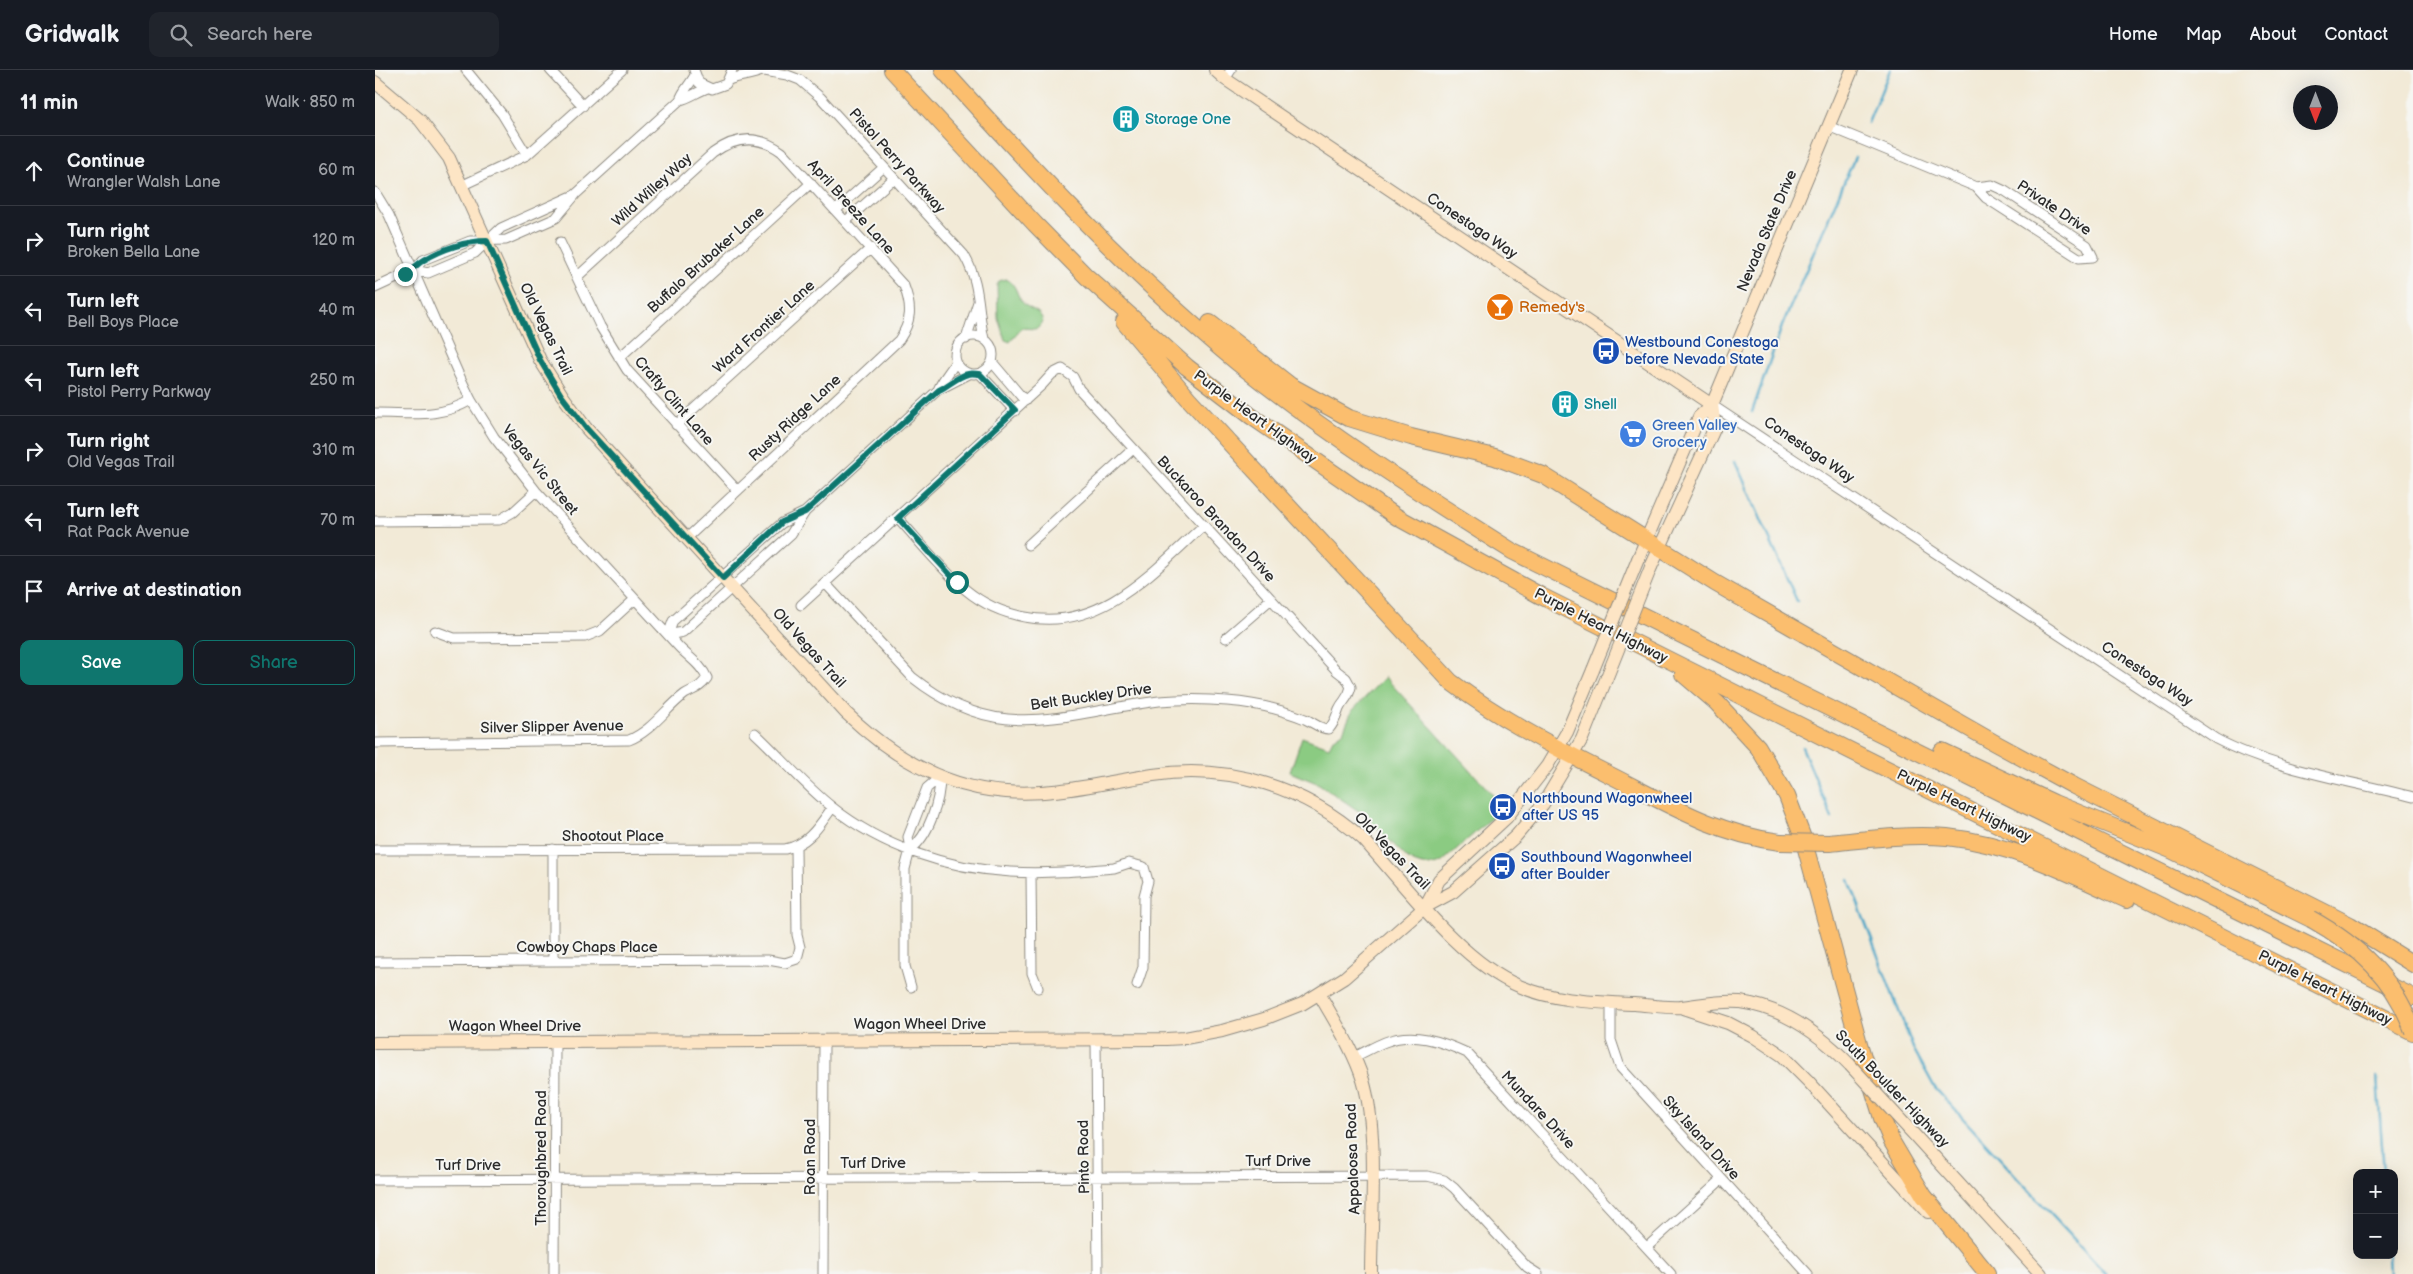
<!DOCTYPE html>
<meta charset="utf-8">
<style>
:root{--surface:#171b24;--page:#20242c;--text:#f1f3f6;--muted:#9ea1a6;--line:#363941;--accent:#0f766e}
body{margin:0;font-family:"Balsamiq Sans",sans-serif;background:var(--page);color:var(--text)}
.controls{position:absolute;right:15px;bottom:15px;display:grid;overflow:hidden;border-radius:10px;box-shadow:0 5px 20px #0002}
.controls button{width:45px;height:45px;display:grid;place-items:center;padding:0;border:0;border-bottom:1px solid var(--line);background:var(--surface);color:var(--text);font:25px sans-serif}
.compass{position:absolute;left:1918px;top:15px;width:45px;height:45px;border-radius:50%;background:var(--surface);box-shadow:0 5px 20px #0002;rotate:180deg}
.stop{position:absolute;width:15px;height:15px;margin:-11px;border:4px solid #0f766e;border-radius:50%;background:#fff}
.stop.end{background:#0f766e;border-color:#fff;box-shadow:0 1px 5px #0008}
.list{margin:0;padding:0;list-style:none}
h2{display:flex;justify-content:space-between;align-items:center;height:65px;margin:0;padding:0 20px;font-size:21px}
h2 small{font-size:16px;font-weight:400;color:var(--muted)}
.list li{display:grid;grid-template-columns:32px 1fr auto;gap:15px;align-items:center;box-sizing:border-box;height:70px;padding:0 20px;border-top:1px solid var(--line)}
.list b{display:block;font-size:19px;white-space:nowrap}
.list p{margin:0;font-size:16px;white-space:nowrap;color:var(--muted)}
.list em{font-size:16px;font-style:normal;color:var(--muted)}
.actions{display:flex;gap:10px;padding:15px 20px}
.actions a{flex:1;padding:11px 0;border:1px solid var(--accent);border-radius:10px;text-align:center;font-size:18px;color:var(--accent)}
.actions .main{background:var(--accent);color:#fff}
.icon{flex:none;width:28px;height:28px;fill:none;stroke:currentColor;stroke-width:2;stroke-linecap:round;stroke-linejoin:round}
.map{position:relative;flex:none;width:2038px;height:1204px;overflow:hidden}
header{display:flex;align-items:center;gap:30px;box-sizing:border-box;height:70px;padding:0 25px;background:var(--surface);border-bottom:1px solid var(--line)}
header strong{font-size:24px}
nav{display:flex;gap:28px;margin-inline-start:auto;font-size:18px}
.search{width:350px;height:45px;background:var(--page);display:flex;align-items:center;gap:12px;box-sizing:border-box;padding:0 18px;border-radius:10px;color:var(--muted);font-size:19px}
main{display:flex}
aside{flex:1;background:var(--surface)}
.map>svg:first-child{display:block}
</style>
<header>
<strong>Gridwalk</strong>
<div class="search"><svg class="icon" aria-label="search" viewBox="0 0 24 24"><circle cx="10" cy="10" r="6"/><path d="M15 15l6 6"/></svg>Search here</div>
<nav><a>Home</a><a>Map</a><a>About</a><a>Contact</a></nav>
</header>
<main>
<aside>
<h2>11 min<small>Walk · 850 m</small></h2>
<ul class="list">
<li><svg class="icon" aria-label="ahead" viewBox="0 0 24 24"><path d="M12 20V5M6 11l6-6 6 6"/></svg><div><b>Continue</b><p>Wrangler Walsh Lane</p></div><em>60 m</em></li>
<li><svg class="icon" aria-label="right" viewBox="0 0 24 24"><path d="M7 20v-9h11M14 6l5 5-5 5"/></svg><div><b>Turn right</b><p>Broken Bella Lane</p></div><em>120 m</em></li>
<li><svg class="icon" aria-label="left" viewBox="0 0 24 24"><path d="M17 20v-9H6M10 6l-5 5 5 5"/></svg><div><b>Turn left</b><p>Bell Boys Place</p></div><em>40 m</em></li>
<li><svg class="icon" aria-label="left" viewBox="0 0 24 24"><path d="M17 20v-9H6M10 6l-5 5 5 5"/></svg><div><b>Turn left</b><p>Pistol Perry Parkway</p></div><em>250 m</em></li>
<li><svg class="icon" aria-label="right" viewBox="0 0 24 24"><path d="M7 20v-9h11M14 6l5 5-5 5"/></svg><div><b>Turn right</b><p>Old Vegas Trail</p></div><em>310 m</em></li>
<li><svg class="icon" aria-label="left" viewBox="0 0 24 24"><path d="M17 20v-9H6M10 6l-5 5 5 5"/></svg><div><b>Turn left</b><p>Rat Pack Avenue</p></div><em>70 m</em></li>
<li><svg class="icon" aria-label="arrive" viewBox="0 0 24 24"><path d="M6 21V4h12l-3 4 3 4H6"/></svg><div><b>Arrive at destination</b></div></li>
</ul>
<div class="actions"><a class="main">Save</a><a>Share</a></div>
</aside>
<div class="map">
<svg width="2038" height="1204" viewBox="0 0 2038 1204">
<rect width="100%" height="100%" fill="#f6f6f2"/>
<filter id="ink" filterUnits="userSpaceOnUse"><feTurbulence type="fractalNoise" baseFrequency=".02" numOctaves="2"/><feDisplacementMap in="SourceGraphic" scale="10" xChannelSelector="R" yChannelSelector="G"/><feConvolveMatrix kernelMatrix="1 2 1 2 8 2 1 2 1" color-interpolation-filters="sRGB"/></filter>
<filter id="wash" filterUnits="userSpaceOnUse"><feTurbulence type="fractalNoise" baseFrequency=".0096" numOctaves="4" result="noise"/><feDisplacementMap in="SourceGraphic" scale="20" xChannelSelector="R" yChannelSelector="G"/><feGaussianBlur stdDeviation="1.12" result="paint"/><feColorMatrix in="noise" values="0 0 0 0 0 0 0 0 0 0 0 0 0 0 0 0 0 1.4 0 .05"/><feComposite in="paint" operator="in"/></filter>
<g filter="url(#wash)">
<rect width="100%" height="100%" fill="#f2ead7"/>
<path fill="#8bcb82" stroke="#5b7b56" d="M631,209c11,5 10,16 17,24 7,8 18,6 20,19l-6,7 -16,-1 -11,14 -5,-2 -7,-22 -1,-33 2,-4z
M1010,607l119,130 -63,56c-12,4 -22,3 -33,-4l-45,-45 -44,-30 -29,-12 12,-35 27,10 4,-8 10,-7 9,-21z"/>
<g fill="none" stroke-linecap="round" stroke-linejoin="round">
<path stroke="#48a6c7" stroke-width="2.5" d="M1493,53l22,-53
M1377,342l30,-86 73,-169
M1360,391l62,140
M1427,677l30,71
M1474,810l64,168 22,40 171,186
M2002,1007l7,96
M2013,1185l1,19"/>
</g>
</g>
<g filter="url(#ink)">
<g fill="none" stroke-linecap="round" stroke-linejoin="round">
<g stroke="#8e8a81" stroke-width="11">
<path id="street" d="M91,0l36,44 25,41
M175,0l33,36
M319,0l5,13 13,6 14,-5 6,-14
M384,0l28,5 13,5 21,18 143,157c17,29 13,53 20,84
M850,9l6,-9
M354,10c11,-5 22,-4 33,-9
M305,30c3,-10 10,-15 15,-25
M1453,56l148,61 10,11 93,60 14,-1 -6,-12 -82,-54 -13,-6 -16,2
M88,115l64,-30 95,-85
M0,122l14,23 69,158 13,27 23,37 42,54 142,155c10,11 23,18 29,32 -8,11 -12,10 -22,16 -19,14 -33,37 -56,46l-254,3
M461,140l48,-43
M471,151l48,-43
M185,172l40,84 27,44 110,120
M39,200l14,3 47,-20 26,-25 71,-32
M202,207l136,-124c23,-17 46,-18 69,-1l122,134c8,21 8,35 -5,54l-212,198
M0,218l39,-18 9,-10 47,-19 36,-1 50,-22 20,-24 104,-94c10,-2 18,-9 28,-12
M580 285a19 19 0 1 1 38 0a19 19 0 1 1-38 0Z
M591,269l12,-37
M244,288l192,-175
M617,292l33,39
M605,304l35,37
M563,320c5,-12 13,-19 18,-29
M1337,335l504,334c56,30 134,42 197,58
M0,343c37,0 63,6 96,-13
M301,355l195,-177
M523,448c22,24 43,51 68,72 17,14 37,23 59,27 76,15 127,-45 178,-91
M0,451l124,-1 14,-8 23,-21
M653,475l105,-96
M426,535l241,-220 10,-11 10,-5 11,8 6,12 258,282 9,7 5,9c-3,13 -8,13 -12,22 -3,8 -4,13 -10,20 -10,0 -16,-7 -24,-10 -24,-10 -52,-16 -78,-18 -22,-2 -46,-2 -68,0 -98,12 -159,46 -247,-24l-87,-94
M60,561l19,7 131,-1 15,-6 35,-32
M293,565l15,-3 108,-98 14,-22 133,-122 31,-16
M293,565l5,-14 100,-90 9,-8 23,-11
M851,568l45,-39
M380,663c26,24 49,52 77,74 50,40 116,62 179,65 34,2 69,-1 103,-4l15,-5 15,4 4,14 -4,15 -1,71 -6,18
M178,779v112
M0,780l410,-1c23,-4 34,-23 47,-41
M535,780c19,-14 30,-49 30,-73
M656,803l1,100 6,15
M0,892l393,-2 17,3 12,-4 3,-12 -3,-12 -1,-88
M536,917l-6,-21v-97l5,-19 -2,-13 19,-49 13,-11
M1236,933v37l9,27 188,207
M721,969l2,235
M979,987c11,-5 21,-11 31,-15 28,-11 56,-1 82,11l204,221
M0,1110l1052,-4 17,4 10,8 73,79 11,7
M1272,1177l74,-67
M179,1204l1,-232
M448,1204l1,-233"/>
</g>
<g stroke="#8e8a81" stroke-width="14">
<path id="secondary" d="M840,0l10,9 487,326
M0,12l45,38 29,38 91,202 22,35 24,33 260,285c44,42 98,75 160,79 50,4 98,-10 147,-17 76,-12 153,13 210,64 44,48 97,122 156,147 37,16 76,16 115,18 15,1 31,4 46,3 20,-2 40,-7 60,-5 44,6 80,32 110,63
M1263,489l61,-142 13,-12 140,-335
M1276,497l64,-140 -3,-22
M1050,837l14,-27 68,-63 40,-51 20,-34 26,-62
M945,925c15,27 33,54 43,85 16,53 8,137 8,194
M1308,938l45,15 25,13 30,20 25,25 120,131
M0,973l791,-4 19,-1 37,-7 42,-12 38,-15 42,-26 81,-71 28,-15 63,-56 27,-32 39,-65 25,-62
M1533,1058l133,146"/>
</g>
<g stroke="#8e8a81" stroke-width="18">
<path id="highway" d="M517,0l143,154 51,52 101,91 64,49 146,101 144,79 872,436
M568,0c93,103 188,205 295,293 87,70 180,129 274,188l901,446
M749,252l64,76 263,284c49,37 103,65 157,92 56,28 108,60 172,68
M835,253l81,63 58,32 62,19 84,20 48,18 172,108 278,159 81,44 276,139 63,39
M1308,604l34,29 41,44 29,49 16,42 57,209 22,71 10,24 32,54 63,77
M1567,681l112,52 117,47 140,69
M1454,773c39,-4 79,-9 118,-6 65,7 122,36 180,63"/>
</g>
<use href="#street" stroke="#fff" stroke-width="9"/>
<use href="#secondary" stroke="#fde5c5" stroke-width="12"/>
<use href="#highway" stroke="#fbbe6e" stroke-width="16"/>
<g stroke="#8e8a81" stroke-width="14" stroke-linecap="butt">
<path id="secondary-bridge" d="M1218,600l45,-111
M1232,607l44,-110
M1475,995l58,63"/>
</g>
<g stroke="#8e8a81" stroke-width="18" stroke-linecap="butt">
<path id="highway-bridge" d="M1405,772l49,1
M1936,849c47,26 84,60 102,112"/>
</g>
<use href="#secondary-bridge" stroke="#fde5c5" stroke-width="12"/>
<use href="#highway-bridge" stroke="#fbbe6e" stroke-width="16"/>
</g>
</g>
<g fill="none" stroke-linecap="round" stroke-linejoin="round" filter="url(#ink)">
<path stroke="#0f766e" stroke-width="6" d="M30,204c8,-4 12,-10 19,-14 18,-11 42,-19 63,-19l53,119 21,35 25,33 137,150 59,-56 23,-10 134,-122c9,-4 19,-14 29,-16 4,-1 8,0 12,0l35,36 -117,108 59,64"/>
</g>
<defs>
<g id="building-disc" transform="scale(1.4375)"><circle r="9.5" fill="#0f9aa8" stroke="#f6f6f2"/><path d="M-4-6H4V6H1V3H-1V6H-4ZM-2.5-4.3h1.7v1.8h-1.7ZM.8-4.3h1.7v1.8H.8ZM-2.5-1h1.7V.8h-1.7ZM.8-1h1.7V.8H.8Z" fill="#fff"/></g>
<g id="bar-disc" transform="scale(1.4375)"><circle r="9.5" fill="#e8710a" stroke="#f6f6f2"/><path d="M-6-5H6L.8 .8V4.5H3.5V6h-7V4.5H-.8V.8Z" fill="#fff"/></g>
<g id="bus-disc" transform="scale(1.4375)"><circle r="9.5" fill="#1a4fb4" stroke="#f6f6f2"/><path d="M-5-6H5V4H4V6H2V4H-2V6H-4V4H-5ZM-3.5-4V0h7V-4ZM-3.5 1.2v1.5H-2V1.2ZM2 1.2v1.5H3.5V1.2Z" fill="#fff"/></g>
<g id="supermarket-disc" transform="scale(1.4375)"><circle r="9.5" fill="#3f7fe0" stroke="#f6f6f2"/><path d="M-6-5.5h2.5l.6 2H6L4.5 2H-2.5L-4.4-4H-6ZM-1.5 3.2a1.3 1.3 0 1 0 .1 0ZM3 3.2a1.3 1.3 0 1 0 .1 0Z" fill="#fff"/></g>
</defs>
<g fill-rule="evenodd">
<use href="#building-disc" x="751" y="49"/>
<use href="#bar-disc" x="1125" y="237"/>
<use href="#bus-disc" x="1231" y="281"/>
<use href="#building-disc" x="1190" y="334"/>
<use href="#supermarket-disc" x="1258" y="364"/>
<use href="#bus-disc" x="1128" y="737"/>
<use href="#bus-disc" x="1127" y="796"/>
</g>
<g text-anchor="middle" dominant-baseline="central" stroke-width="4" stroke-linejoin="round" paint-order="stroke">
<g font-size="15" fill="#0d838f" stroke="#f6f6f2" text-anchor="start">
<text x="770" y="49">Storage One</text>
<text x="1209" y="334">Shell</text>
</g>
<g font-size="15" fill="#2b2b2b" stroke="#f6f6f2">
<text transform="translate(522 91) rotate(48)">Pistol Perry Parkway</text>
<text transform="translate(277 120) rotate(-42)">Wild Willey Way</text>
<text transform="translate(476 137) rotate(48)">April Breeze Lane</text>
<text transform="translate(1679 138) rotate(34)">Private Drive</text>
<text transform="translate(1097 156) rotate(34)">Conestoga Way</text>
<text transform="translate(1392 161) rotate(-67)">Nevada State Drive</text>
<text transform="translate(331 190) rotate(-42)">Buffalo Brubaker Lane</text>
<text transform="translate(389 257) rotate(-42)">Ward Frontier Lane</text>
<text transform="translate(171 259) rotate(64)">Old Vegas Trail</text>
<text transform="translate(299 331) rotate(49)">Crafty Clint Lane</text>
<text transform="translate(880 347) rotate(36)">Purple Heart Highway</text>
<text transform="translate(420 348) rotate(-43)">Rusty Ridge Lane</text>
<text transform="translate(1434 380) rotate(34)">Conestoga Way</text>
<text transform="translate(165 400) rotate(51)">Vegas Vic Street</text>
<text transform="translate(841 449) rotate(47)">Buckaroo Brandon Drive</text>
<text transform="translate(1226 556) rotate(27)">Purple Heart Highway</text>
<text transform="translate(434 578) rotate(48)">Old Vegas Trail</text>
<text transform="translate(1772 604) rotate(33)">Conestoga Way</text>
<text transform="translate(716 627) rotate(-8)">Belt Buckley Drive</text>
<text transform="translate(177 657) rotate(-1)">Silver Slipper Avenue</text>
<text transform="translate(1589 736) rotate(26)">Purple Heart Highway</text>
<text x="238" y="766">Shootout Place</text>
<text transform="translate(1017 781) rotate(46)">Old Vegas Trail</text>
<text x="212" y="877">Cowboy Chaps Place</text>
<text transform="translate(1950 918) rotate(27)">Purple Heart Highway</text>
<text x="545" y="954">Wagon Wheel Drive</text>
<text x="140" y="956">Wagon Wheel Drive</text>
<text transform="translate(1517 1019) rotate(46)">South Boulder Highway</text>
<text transform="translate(1163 1040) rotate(47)">Mundare Drive</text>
<text transform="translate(1326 1068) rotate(48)">Sky Island Drive</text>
<text transform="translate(435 1087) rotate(-90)">Roan Road</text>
<text transform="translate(709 1087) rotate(-91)">Pinto Road</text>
<text transform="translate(166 1088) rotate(-90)">Thoroughbred Road</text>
<text transform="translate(978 1089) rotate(-92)">Appaloosa Road</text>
<text x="903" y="1091">Turf Drive</text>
<text x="498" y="1093">Turf Drive</text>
<text x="93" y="1095">Turf Drive</text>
</g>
<g font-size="15" fill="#c56008" stroke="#f6f6f2" text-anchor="start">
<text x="1144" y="237">Remedy's</text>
</g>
<g font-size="15" fill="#164399" stroke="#f6f6f2" text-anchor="start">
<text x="1250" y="272">Westbound Conestoga<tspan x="1250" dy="17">before Nevada State</tspan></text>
<text x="1147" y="728">Northbound Wagonwheel<tspan x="1147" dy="17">after US 95</tspan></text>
<text x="1146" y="787">Southbound Wagonwheel<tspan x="1146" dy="17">after Boulder</tspan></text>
</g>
<g font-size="15" fill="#366cbe" stroke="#f6f6f2" text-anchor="start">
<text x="1277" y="355">Green Valley<tspan x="1277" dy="17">Grocery</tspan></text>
</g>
</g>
</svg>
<div class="controls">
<button>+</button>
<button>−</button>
</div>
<svg class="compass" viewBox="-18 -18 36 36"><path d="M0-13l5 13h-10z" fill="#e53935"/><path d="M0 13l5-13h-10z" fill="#9ea1a6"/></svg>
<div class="stop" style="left:582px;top:512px"></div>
<div class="stop end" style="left:30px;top:204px"></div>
</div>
</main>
